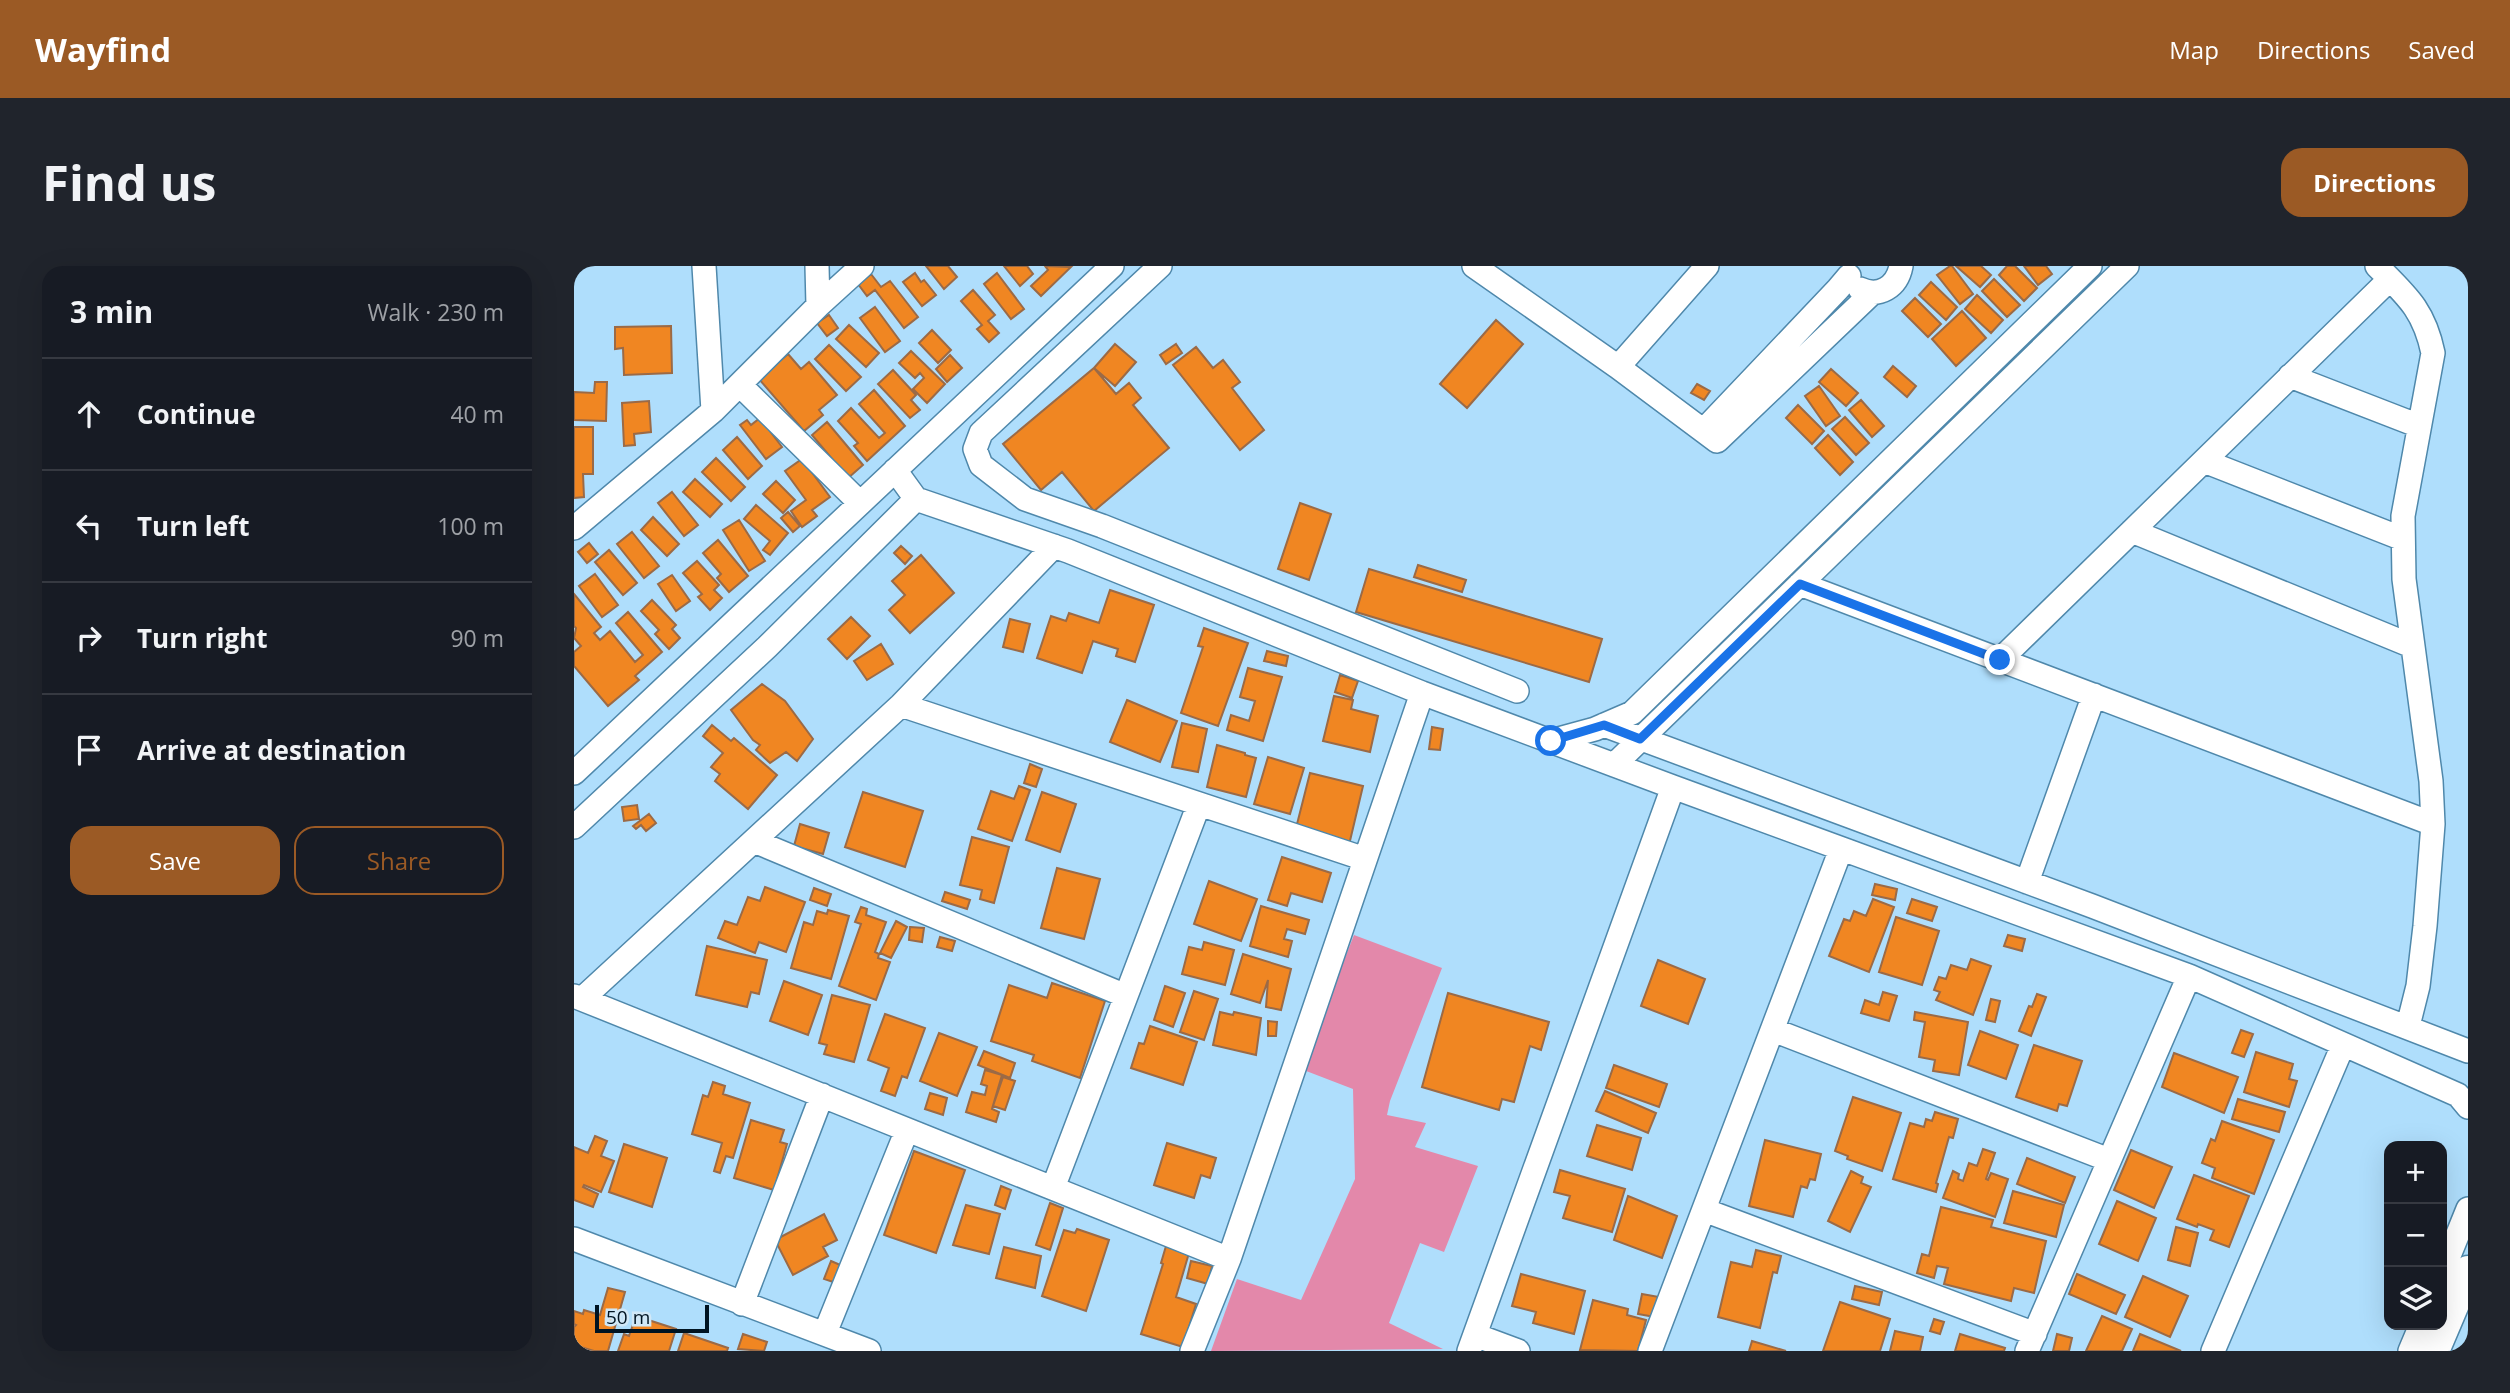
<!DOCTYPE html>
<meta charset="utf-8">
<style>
:root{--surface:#171b24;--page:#20242c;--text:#f1f3f6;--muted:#9ea1a6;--line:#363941;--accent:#9b5a25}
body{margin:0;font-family:"Open Sans",sans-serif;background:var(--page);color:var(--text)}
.controls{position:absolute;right:21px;bottom:21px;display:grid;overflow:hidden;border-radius:14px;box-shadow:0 7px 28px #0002}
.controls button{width:63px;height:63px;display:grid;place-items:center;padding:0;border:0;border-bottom:2px solid var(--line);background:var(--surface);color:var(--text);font:35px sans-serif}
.scale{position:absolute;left:21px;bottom:18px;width:114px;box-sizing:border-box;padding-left:7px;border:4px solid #001422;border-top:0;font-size:19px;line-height:24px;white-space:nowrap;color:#001422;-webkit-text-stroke:5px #d1e8f7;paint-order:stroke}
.stop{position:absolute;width:21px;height:21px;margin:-16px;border:5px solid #1a73e8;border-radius:50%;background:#fff}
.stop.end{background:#1a73e8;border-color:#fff;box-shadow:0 2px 7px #0008}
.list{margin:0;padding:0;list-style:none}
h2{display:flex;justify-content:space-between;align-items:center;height:91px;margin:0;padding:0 28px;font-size:30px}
h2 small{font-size:23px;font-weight:400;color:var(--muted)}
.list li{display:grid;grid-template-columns:46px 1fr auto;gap:21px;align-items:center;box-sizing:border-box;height:112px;padding:0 28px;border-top:2px solid var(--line)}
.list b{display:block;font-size:26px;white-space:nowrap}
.list em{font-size:23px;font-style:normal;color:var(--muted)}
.actions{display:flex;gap:14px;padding:21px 28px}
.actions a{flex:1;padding:16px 0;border:2px solid var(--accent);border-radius:21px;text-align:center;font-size:24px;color:var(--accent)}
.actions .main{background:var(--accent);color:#fff}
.icon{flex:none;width:38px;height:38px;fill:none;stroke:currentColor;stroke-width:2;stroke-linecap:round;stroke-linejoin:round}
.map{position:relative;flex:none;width:1894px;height:1085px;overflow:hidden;border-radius:21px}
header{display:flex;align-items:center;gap:42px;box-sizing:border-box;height:98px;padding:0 35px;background:var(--accent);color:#fff}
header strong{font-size:33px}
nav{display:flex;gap:38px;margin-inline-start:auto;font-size:24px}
.intro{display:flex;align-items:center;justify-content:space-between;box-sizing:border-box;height:168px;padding:0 42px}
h1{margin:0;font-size:49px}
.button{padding:18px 32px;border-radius:21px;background:var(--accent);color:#fff;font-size:24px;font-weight:700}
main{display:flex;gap:42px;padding:0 42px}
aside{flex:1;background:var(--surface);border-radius:21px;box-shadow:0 7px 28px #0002}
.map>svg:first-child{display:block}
</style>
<header>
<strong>Wayfind</strong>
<nav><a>Map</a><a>Directions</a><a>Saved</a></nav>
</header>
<div class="intro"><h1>Find us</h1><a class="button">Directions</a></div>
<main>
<aside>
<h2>3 min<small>Walk · 230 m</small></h2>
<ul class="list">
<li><svg class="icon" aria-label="ahead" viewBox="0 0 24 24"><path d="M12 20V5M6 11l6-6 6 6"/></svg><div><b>Continue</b></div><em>40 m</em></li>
<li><svg class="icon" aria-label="left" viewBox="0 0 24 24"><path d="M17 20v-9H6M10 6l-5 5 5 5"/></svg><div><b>Turn left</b></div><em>100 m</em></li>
<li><svg class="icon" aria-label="right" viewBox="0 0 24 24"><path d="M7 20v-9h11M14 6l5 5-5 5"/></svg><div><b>Turn right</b></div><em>90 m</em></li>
<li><svg class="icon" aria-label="arrive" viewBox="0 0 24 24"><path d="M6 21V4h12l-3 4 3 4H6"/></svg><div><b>Arrive at destination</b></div></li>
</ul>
<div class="actions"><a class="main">Save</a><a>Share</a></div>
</aside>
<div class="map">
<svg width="1894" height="1085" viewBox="0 0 1894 1085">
<rect width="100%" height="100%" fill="#afdefc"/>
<path fill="#e388aa" d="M780,669l88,33 -52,133 -3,14 39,8 -11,24 63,19 -34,86 -24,-9 -31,80 54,26 -232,2 26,-72 64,21 54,-121 -2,-90 -52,-20z"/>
<path fill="#f08622" stroke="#9b6a46" stroke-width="2" d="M352,0h22l9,11 -13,12z
M430,0h23l6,8 -13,12z
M471,0l26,1 -30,29 -10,-10 17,-16z
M1376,0h2l21,28 -13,10 -23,-29z
M1382,0h25l10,9 -11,12z
M1433,0h8l22,22 -13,13 -25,-26z
M1450,0h22l6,8 -14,11z
M341,7l6,9 3,-2 12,15 -14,11 -19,-24z
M423,7l27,36 -13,10 -27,-35z
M297,8l10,13 9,-6 28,36 -14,11 -29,-38 -8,6 -9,-12z
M1420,13l26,26 -13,12 -25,-26z
M1357,16l26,25 -11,13 -27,-25z
M399,24l22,25 -7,6 11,12 -10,9 -12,-13 5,-4 -21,-24z
M1403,29l26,25 -12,13 -26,-24z
M1341,32l26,26 -13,13 -26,-26z
M301,41l25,34 -15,11 -25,-34z
M1388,45l24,27 -30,28 -24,-27z
M255,49l9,13 -11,8 -10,-13z
M922,54l27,24 -56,64 -27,-24z
M275,59l30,28 -13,14 -30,-28z
M97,60l1,47 -48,2 -1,-27 -8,1v-22z
M358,64l19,20 -13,13 -19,-20z
M541,78l21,18 -21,24 -21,-18z
M602,78l6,9 -16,11 -6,-9z
M255,79l32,32 -15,14 -31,-32z
M622,81l17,21 10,-8 17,22 -8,6 32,42 -24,20 -67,-85z
M337,85l34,33 -18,19 -14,-14 11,-11 -4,-5 -5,5 -16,-15z
M214,88l13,15 8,-7 28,33 -18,15 4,5 -19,16 -45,-52z
M376,89l12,13 -15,14 -11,-13z
M1319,100l23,20 -9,11 -23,-20z
M520,102l22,26 13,-11 12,15 -8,7 36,43 -75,63 -32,-39 -21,18 -38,-46z
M1257,103l27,24 -12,13 -27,-24z
M319,104l23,25 -5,5 9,10 -10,8 -32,-34z
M21,116h12l-1,39 -32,-1v-28l20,1z
M1123,118l13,7 -6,9 -13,-7z
M1245,120l21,30 -14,10 -21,-30z
M300,124l31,36 -38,35 -13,-15 4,-3 -20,-22 13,-13 28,30 6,-5 -26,-29z
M1287,134l23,26 -12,11 -23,-27z
M75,135l2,31 -17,2 1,11 -11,1 -2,-43z
M1224,139l26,26 -12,13 -26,-26z
M1271,151l24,26 -13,12 -24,-26z
M186,152l22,29 -16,12 -26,-34 7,-5 4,5z
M253,156l36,43 -15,13 -36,-43z
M0,161h19v47h-10l1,23 -10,1z
M1254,169l25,27 -13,13 -25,-27z
M163,171l25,29 -14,13 -25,-29z
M142,192l29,29 -14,14 -29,-29z
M228,193l28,38 -18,13 5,6 -15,11 -11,-16 15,-11 -21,-29z
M121,213l27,25 -12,13 -27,-25z
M202,215l19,19 -12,13 -20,-19z
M98,226l26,33 -14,11 -26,-33z
M726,237l31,11 -22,66 -31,-11z
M182,239l32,28 -18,22 -7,-5 7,-9 -26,-22z
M214,246l12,14 -7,6 -12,-14z
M79,251l26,27 -12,12 -26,-26z
M165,254l26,41 -16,10 -26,-41z
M58,266l27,34 -15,12 -27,-34z
M144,274l30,36 -19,16 -12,-14 4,-4 -18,-21z
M15,277l9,11 -11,9 -9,-11z
M327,280l11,10 -7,8 -11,-11z
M35,284l28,33 -14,12 -28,-33z
M347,289l33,38 -44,40 -21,-23 16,-15 -13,-14z
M123,295l22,24 -5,5 8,8 -12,12 -12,-13 4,-3 -19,-21z
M844,299l48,15 -4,12 -48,-15z
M795,303l233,70 -13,43 -233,-70z
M21,308l23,31 -16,12 -23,-31z
M98,309l18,26 -14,10 -18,-27z
M536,324l44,15 -19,57 -19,-6 2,-7 -25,-8 -11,32 -45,-15 14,-42 15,5 3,-8 30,10z
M0,328l27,33 -7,6 6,7 10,-9 25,31 8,-7 -27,-32 12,-11 34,40 -27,24 4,4 -31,26 -34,-40v-14l7,-6 -7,-8 2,-10 -2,-2z
M78,334l24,25 -4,4 8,9 -11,11 -14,-15 4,-4 -18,-19z
M277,351l19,19 -23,23 -19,-20z
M436,353l20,5 -7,28 -20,-5z
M630,362l44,15 -30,83 -37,-13 22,-66 -5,-1z
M307,378l12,20 -26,16 -13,-19z
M693,385l21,5 -2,10 -22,-5z
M674,402l34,9 -19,64 -36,-11 4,-15 18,6 6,-20 -15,-4z
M766,409l18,6 -6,17 -17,-6z
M188,418l23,17 28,38 -16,22 -11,-9 -16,11 -14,-13 4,-5 -7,-5 -22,-30z
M760,430l19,4 -2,9 27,7 -8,36 -47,-11z
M553,434l50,21 -17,41 -50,-20z
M608,457l25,6 -9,43 -26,-5z
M138,459l19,16 3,-3 43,37 -29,34 -33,-28 5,-7 -9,-7 12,-14 -20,-17z
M858,461l11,2 -3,21 -11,-1z
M643,479l28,8v2l11,3 -10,39 -39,-10z
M694,491l36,11 -14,46 -36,-10z
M456,498l12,5 -6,18 -12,-4z
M736,507l53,13 -14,59 -54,-13z
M445,520l11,4 -18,51 -34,-12 13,-38 23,8z
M289,526l60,19 -18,56 -60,-20z
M468,526l34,12 -16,48 -34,-12z
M63,539l2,14 -15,2 -2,-14z
M75,548l7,9 -10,8 -5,-6 -5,4 -3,-3z
M226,558l29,9 -6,21 -29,-8z
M398,571l37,10 -15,56 -14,-4 2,-9 -22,-5z
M708,591l49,16 -9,29 -31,-9 -4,13 -19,-6z
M483,602l43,11 -16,60 -43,-11z
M635,615l48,18 -16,42 -47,-17z
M1301,618l22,5 -2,11 -23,-5z
M191,621l40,15 -19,50 -27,-10 -4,11 -37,-15 7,-17 12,4 11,-28 12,4z
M240,622l17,6 -4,12 -17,-6z
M371,626l25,8 -3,9 -25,-8z
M1299,633l21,8 -25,65 -40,-16 15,-37 6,2 4,-10 12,5z
M1338,633l25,8 -5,14 -25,-8z
M687,640l48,14 -4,14 -18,-5 -3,10 8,2 -4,16 -38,-11z
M287,641l6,2 -1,6 20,7 -11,30 4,2 -1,4 12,4 -14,38 -37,-14 22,-62 -6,-2z
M254,644l21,6 -18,63 -40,-11 13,-46 9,3 4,-14 10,3z
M1322,651l43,14 -17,54 -43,-13z
M322,655l11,6 -16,31 -11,-5z
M336,661l14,1 -2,14 -13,-2z
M1434,669l17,4 -3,12 -18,-5z
M366,671l15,4 -3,10 -15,-4z
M630,676l30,8 -9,35 -43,-11 7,-27 13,3z
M133,680l60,14 -8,34 -8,-2 -4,15 -51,-12z
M669,688l48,15 -10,41 -15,-3 2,-27 -8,23 -29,-9z
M1397,693l20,7 -18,49 -37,-15 4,-8 -6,-2 5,-13 7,2 5,-14 16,5z
M1084,694l47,19 -17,45 -47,-18z
M210,715l38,14 -14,40 -38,-14z
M478,717l53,18 -25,77 -48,-17 2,-6 -43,-14 18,-56 38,13z
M591,720l20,7 -12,34 -19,-7z
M620,725l24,8 -14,41 -24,-8z
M1309,726l14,4 -8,25 -28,-8 4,-13 14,5z
M874,727l101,29 -8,28 -11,-4 -16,56 -12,-3 -3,11 -77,-23z
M1463,728l9,3 -15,39 -12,-5 10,-25 3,1z
M258,729l38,10 -16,57 -30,-8 3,-9 -8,-2z
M1417,733l9,2 -5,21 -9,-2z
M646,746l13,3 1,-3 27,6 -5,37 -43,-10z
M1341,746l53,10 -9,53 -26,-4 2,-11 -16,-3 6,-35 -11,-2z
M311,748l40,14 -18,50 -5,-2 -7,20 -14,-5 8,-23 -21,-8z
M694,755l9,1 -1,14h-8z
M576,760l47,16 -14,43 -52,-17 8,-25 5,1z
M1667,764l12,4 -9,23 -12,-4z
M1406,765l38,14 -12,34 -38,-14z
M365,767l38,14 -20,49 -37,-15z
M1460,779l48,16 -15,45 -8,-2 -2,7 -41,-14z
M410,785l31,12 -5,15 -32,-13z
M1682,786l37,12 -4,15 8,2 -8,26 -45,-15z
M1600,787l64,24 -14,36 -62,-26z
M1040,799l53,19 -8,23 -53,-19z
M411,804l17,5 -10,34 7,3 -3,10 -30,-10 6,-20 13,3 2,-9 -6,-2z
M429,811l12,4 -10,29 -12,-4z
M139,816l12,4 -2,8 27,9 -17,55 -7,-2 -6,17 -6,-2 8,-28 -30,-9 11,-39 5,2z
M1031,825l51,22 -8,20 -52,-22z
M356,827l17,5 -4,17 -18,-6z
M1279,831l48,16 -19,58 -35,-12 1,-3 -13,-5z
M1664,833l47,13 -6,20 -47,-13z
M1361,846l23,7 -5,19 -4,-1 -13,46 2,1 -2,8 -43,-13 17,-56 14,4 2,-8 6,2z
M177,854l33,10 -4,12 7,2 -13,46 -40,-12z
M1648,855l52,19 -20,54 -42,-16 3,-10 -13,-5 9,-24 4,2z
M1023,859l44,13 -9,32 -45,-14z
M21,870l12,5 -6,15 13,5 -13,31 -17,-7 -1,2 15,7 -5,13 -19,-7v-53l14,6z
M1191,874l56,14 -6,26 -5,-1 -3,9 -6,-2 -8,31 -44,-11z
M593,877l49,15 -6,20 -9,-3 -7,23 -40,-13z
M50,878l43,14 -15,49 -43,-15z
M1409,883l12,4 -9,26 2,1 3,-7 17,6 -13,38 -52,-19 10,-27 6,3 -1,5 5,2 6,-18 8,3z
M1557,884l41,17 -18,41 -40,-18z
M340,885l51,19 -29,83 -52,-18z
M1453,892l48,19 -10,26 -48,-19z
M986,904l65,19 -13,43 -49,-14 7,-22 -16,-4z
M1277,905l12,6 -2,6 10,4 -21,45 -22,-11z
M1620,909l55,21 -20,51 -19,-7 4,-10 -16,-6 -1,3 -20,-8z
M427,920l10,4 -6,19 -10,-4z
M1439,925l51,14 -8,32 -52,-14z
M1054,930l49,20 -15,42 -48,-18z
M1543,935l39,17 -18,43 -39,-17z
M476,937l13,5 -13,42 -14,-5z
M392,939l34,9 -11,40 -36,-9z
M1367,941l52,13 -2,7 55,14 -12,52 -20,-5 -3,13 -67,-17 4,-16 -11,-2 -3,12 -17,-5 5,-19 7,2z
M250,948l13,26 -14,7 5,9 -35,19 -18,-35z
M1602,961l22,6 -8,33 -22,-6z
M503,963l32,11 -23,71 -44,-15 22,-66 11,3z
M592,980l23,7 -13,44 20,7 -13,43 -42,-13 22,-70 -2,-1z
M430,981l37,9 -6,32 -39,-10z
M1182,984l25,6 -4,17 -4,-1 -13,56 -42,-11 13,-55 21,5z
M257,995l14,6 -6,17 -15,-5z
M617,995l21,5 -4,18 -21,-6z
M947,1008l64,17 -11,43 -41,-11 3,-11 -24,-6z
M1503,1008l48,21 -9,19 -47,-20z
M1569,1010l45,20 -18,41 -45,-20z
M1281,1020l27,6 -3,13 -27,-6z
M34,1022l17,4 -17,59h-14l-20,-6v-18l2,-2 -2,-1v-13l9,3 1,-4 16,5z
M1068,1028l17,3 -4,20 -17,-3z
M1019,1034l35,9 -1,6 19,5 -8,31 -58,-1z
M1266,1036l50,17 -10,32h-57z
M62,1050l40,13 -7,22h-51l6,-17 5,2z
M1528,1050l30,13 -10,22h-36z
M1360,1053l10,3 -4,12 -10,-3z
M1321,1065l28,6 -3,14h-30z
M110,1067l44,15 -1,3h-49z
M169,1068l24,8 -3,9 -26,-2z
M1386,1068l45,14 -1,3h-49z
M1483,1068l15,4 -3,13h-16z
M1566,1068l41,17h-48z
M1178,1075l34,10h-37z"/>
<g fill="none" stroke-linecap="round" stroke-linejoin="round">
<g stroke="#4f88ab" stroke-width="26">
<path id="minor" d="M130,0l9,145
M243,0l1,40
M586,0l-179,167 -6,16 6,16 44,34 77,27 415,165
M900,0l144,101 99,74 155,-148
M1803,0c30,30 47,44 56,87l-30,163 1,63 27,202 2,43 -8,102 -7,60 -10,40
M1286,23c19,9 37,-2 41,-23
M1044,101l89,-101
M1716,110l129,50
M166,119l120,118
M1130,164l134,-141 11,-13
M1630,195l199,78
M321,204l21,29 152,52 354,142 251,94 516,189 269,119 10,12
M0,262l139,-117 105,-105 44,-40
M1558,265l280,115
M1226,318l633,240
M1426,394l390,-381
M327,439l464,154
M1030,459l488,181 376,145
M977,475l44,-12 37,-16 458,-447
M1040,499l513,-499
M0,507l538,-507
M0,561l193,-180 149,-148
M180,575l372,155
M1453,616l67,-187
M0,730l655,263
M8,733l319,-294 153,-159
M1199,764l336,130
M479,922l146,-384
M1130,944l331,124
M0,973l295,112
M1868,1007l26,-64
M168,1038l80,-209
M251,1067l82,-203
M901,1069l43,16
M618,1085l37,-92 193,-566
M895,1085l204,-564
M1076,1085l191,-502
M1453,1085l162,-375
M1639,1085l130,-306
M1836,1085l11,-26"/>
</g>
<g stroke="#4f88ab" stroke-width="33">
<path id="major" d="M1860,1085l34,-80"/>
</g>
<use href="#minor" stroke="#fff" stroke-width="23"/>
<use href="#major" stroke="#fff" stroke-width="30"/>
</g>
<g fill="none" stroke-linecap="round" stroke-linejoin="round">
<path stroke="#1a73e8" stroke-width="9" d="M977,475l53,-16 36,14 160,-155 200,76"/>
</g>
</svg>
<div class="controls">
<button>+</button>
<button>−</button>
<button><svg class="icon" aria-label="layers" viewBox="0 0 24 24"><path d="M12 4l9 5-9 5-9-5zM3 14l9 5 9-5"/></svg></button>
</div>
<div class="scale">50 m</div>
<div class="stop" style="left:977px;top:475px"></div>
<div class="stop end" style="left:1426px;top:394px"></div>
</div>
</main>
